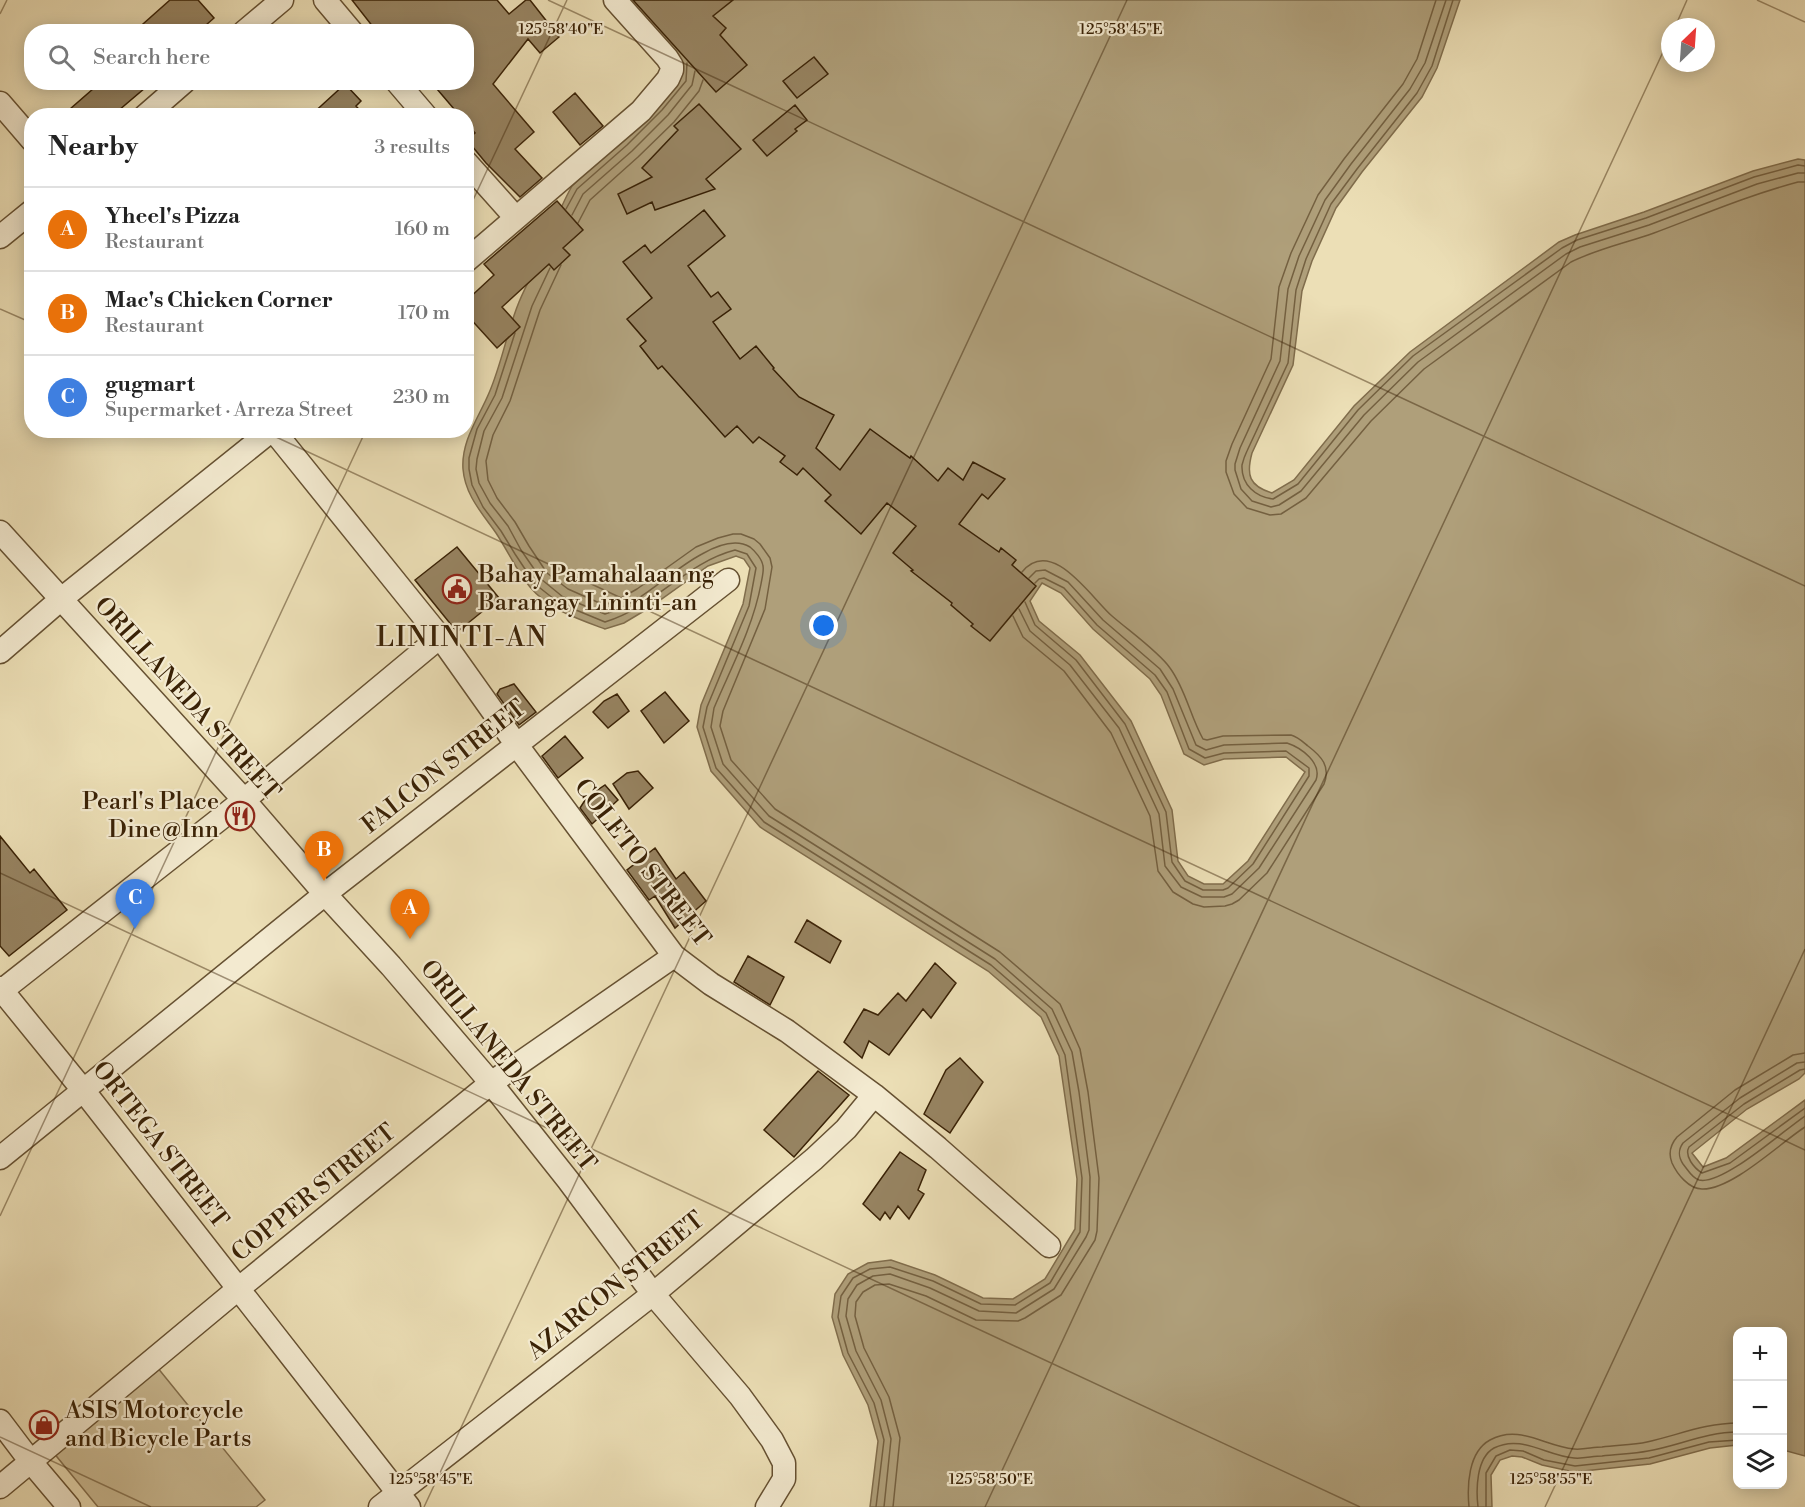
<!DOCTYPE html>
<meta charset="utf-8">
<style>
:root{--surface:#fff;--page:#f6f6f6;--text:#222;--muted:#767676;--line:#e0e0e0;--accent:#b45309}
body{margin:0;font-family:"Libre Bodoni",serif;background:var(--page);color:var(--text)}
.controls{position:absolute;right:18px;bottom:18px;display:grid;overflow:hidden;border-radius:12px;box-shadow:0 3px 15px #0003}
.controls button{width:54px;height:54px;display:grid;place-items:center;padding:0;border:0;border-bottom:2px solid var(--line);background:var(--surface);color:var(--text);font:30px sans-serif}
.compass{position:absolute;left:1661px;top:18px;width:54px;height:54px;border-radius:50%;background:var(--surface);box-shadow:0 3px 15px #0003;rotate:25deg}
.you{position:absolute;left:824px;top:626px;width:21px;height:21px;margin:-15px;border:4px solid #fff;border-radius:50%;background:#1a73e8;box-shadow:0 0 0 9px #1a73e833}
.badge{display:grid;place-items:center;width:39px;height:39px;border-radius:50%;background:var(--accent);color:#fff;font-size:20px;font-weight:700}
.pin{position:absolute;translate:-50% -50px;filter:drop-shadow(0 2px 3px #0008)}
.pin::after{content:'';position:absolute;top:32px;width:21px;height:18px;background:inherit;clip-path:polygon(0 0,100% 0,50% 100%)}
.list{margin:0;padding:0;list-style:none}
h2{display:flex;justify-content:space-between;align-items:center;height:78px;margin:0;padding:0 24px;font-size:26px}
h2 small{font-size:20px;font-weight:400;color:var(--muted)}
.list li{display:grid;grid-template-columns:39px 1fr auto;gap:18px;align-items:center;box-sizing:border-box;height:84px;padding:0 24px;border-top:2px solid var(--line)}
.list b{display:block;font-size:22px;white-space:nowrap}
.list p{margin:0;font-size:20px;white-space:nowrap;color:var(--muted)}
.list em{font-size:20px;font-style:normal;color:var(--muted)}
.icon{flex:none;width:33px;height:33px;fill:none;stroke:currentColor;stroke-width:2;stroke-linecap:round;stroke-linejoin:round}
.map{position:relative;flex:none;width:1805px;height:1507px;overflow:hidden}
.search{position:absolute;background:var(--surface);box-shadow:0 3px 15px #0003;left:24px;top:24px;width:450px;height:66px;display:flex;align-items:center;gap:15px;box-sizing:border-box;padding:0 21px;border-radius:24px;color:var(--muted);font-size:22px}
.panel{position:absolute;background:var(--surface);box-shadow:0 3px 15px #0003;left:24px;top:108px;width:450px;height:330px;border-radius:24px}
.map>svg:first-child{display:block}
</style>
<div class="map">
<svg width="1805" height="1507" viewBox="0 0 1805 1507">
<rect width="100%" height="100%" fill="#ecdfb6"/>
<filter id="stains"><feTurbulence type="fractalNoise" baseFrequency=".00333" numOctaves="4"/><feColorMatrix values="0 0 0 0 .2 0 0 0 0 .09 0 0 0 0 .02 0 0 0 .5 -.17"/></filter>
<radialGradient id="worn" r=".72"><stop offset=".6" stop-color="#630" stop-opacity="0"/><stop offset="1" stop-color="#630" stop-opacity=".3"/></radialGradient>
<path fill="#cebf98" stroke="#84704f" stroke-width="1.5" d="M157,1367l108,133 -9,7h-158l-45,-55z"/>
<path fill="#af9f7a" stroke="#806d4c" stroke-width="1.5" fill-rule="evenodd" d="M621,0h839l-23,68 -15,29 -60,75 -26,36 -24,53 -10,30 -9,74 -41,88c-6,22 -3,33 20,40l22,-13 60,-74 56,-54 149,-110 16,-7 69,-23 109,-41 45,-12 7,1v913l-6,6 -52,30 -55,44 11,14 23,-9 79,-58v356l-22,-6 -1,-118h-44l-1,113 -27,3 -60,16 -76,8 -32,-7 -20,-8 -10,-1 -12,4 -9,15 1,32h-622l8,-66 -10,-36 -25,-50 -11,-38 3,-23 13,-20 20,-11 23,-3 44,15 48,23 30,1 32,-20 30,-50 2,-50 -18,-123 -18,-39 -53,-46 -228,-144 -49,-56 -14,-44 4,-22 42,-101 7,-36 -6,-9 -8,-3 -28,10 -59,42 -25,15 -19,6c-27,-10 -57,-20 -75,-42 -14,-17 -22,-36 -34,-54 -14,-20 -31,-38 -33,-64 -2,-28 16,-52 26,-76 13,-30 18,-62 30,-91 7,-17 16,-33 24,-50 9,-23 17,-45 29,-66l109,-108zM1042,583l19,10 32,36 57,50 11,16 23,59 20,11 20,-6 62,-2 19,15 -57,89 -25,23h-19l-16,-8 -10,-15 -6,-51 -41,-89 -51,-66 -41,-34 -9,-20z"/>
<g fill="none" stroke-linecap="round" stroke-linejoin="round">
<path stroke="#746040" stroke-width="1.5" d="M1436,0l-19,59 -14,25 -59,75 -26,36 -27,58 -12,34 -8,72 -39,85 -6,17v11l8,22 13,14 23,7 11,-1 25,-16 65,-77 53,-52 147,-107c26,-13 55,-19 83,-29 48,-18 95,-38 144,-51h7
M1446,0l-21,63 -15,26 -59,75 -26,36 -26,56 -11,33 -8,72 -40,87 -5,16v6l6,19 11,12 19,6 8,-2 22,-14 63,-76 54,-53 148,-108 14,-7 69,-22 108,-41 41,-11h7
M1453,0l-21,66 -15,27 -60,76 -26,35 -25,55 -10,31 -8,73 -41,88c-2,4 -4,10 -5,14 -1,20 14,32 31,34l25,-15 60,-74 55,-54 149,-108 15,-8 69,-22 108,-41 44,-12 7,1
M566,209l11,-20 50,-44 35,-35 24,-29 1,-18
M572,215l11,-21 49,-43 36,-36 24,-30 3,-14
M578,223l12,-23 48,-43 36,-35 25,-31 4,-11
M561,265l-21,45 -30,91 -17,34 -7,26 2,19 9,18 18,24 14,24 18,27 21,16 36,16 10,-3 23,-13 59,-42 22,-9 15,-4h8l13,5 6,5 10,14 2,9 -7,42 -42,102 -3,15 11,34 44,49 225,143 60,52 20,45 8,43 11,86 -2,53 -2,9 -34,55 -36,23 -7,3 -42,-1 -50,-24 -37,-12 -14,1 -12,7 -7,10 -1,14 9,32 25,49 11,41 -7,69
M550,268l-18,38 -30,92 -18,33 -7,28 -1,10 3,14 11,20 18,23 13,24 20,29 22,18 42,17c38,-11 63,-42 97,-60 14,-8 33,-16 48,-7 5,4 12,12 13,19 1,5 -1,12 -2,18 -8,43 -30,84 -47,124l-3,19 12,37 46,52 226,143 57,50 20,43 7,40 11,85 -1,53 -3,7 -32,52 -38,24 -37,-2 -49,-23 -40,-14 -17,2 -16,9 -9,14 -2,17 10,35 25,49 10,39 -7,68
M515,333l-20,62 -18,34 -8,29v11l3,16 11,22 18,24 14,23 20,30 24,19 46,19c50,-15 80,-59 130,-72l12,4 9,14 -7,38 -42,101 -4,20 13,41 48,54 227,143 55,48 19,42 17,123 -2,54 -30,51 -35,22 -34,-1 -48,-23 -43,-14 -20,2 -17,9 -12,18 -3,21 10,36 26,50 10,37 -8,67
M1025,602l10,23 41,35 49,64 41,88 6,50 13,19 18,9h20l5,-2 25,-24 56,-88v-8l-23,-17 -62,2 -19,5 -16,-9 -22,-57 -12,-17 -58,-50 -33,-37 -20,-10 -5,1 -4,4
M1019,609l11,22 40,34 49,63 40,86 6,52 16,21 21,10h22l8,-3 27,-26 57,-88c6,-17 -14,-32 -29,-37l-63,2 -18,5 -10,-5 -23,-56 -13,-20 -57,-49 -35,-38 -23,-12 -9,1 -7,7
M1013,616l10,21 41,34 47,62 39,83 8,55 15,21 20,12 11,3 21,-1 7,-2 7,-4 28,-27 57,-89c7,-18 -3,-28 -16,-38 -6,-5 -10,-9 -17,-11l-68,1 -16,4 -4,-1c-13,-23 -17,-49 -33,-71 -11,-16 -42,-38 -58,-52 -20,-17 -60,-81 -90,-44
M1805,1053l-12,2 -58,35 -58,47c-6,7 -9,16 -5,26 5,11 17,26 30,26 30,1 78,-46 103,-62
M1805,1062l-8,1 -57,35 -57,45c-5,7 -5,13 0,21 5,6 9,14 16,16 23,6 85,-50 106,-64
M1805,1069l-5,1 -56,34 -55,43c-5,9 5,21 13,26l28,-10 75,-55
M1469,1507c-2,-21 -1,-55 21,-67 29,-16 54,6 84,9 9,1 19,-2 28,-2 15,-2 31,-2 45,-5 31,-7 59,-19 91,-19
M1478,1507c-2,-17 -2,-49 16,-59 27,-14 53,8 80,10 9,1 19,-2 28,-2 15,-2 31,-2 46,-5 30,-5 58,-19 90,-19
M1486,1507v-34l10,-17 14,-6 13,1 21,9 31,6 74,-8 60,-16 29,-2"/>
</g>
<path fill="#978462" stroke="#3a2206" stroke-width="1.5" d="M170,0h28l16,18 -16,14h-64z
M352,0h145l12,14 17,-14h4l29,37 -19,16 -12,-14 -35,45 41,48 -19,17 27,29 -22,19 -34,-34 -19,-23 8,-7 -9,-10v-7h-6l-29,-34h35v-50h-89z
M633,0h100l-20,16 13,12 -6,7 27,30 -31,27z
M814,57l14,17 -31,24 -14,-17z
M101,82h51l-40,34h-50z
M345,84l16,17 -5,5 9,10h-55z
M575,93l28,33 -23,19 -27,-33z
M699,104l42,45 -35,30 9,10 -60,21 -3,-8 -25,12 -9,-20 34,-17 -10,-9 36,-38 -4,-4z
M795,105l12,15 -12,9 2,2 -30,25 -14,-16z
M557,201l26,29 -20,18 7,7 -16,15 -5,-6 -47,43 18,20 -23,21 -31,-34v-13l28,-26 -10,-11z
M704,210l21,26 -37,30 23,31 7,-5 13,17 -18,13 27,37 16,-13 18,22 -1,1 26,28 35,18 -18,33 24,22 30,-41 40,29 1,-2 27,25 10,-13 15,12 10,-18 32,17 -17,20 -6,-5 -23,30 40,28 2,-4 15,12 -4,5 24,21 -46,55 -19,-15 2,-2 -22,-19 1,-2 -41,-32 2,-1 -20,-17 23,-27 -29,-23 -26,31 -36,-33 6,-6 -28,-27 -6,7 -17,-13 5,-6 -26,-19 -6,6 -16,-17 -12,11 -63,-71 -4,3 -18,-23 6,-5 -19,-22 25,-21 -29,-36 22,-17 6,8z
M457,547l42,51 -42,34 -42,-52z
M514,684l22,28 -17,13 -22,-31 3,-5z
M665,692l24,29 -25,22 -23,-32z
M617,694l12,17 -21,17 -15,-16 11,-11z
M565,736l18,22 -25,20 -16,-22z
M638,771l15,17 -24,21 -16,-25 14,-11z
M605,785l13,15 -26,24 -12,-16 7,-11z
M0,836l30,37 4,-4 33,41 -58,46 -9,-10z
M655,848l21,31 8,-7 22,29 -31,27 -20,-32 -6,4 -22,-30z
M807,920l34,21 -11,22 -35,-21z
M748,956l36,21 -14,28 -36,-23z
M935,963l21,20 -25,35 -8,-9 -34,46 -20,-14 -7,17 -18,-16 20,-33 14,6 20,-22 8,8z
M960,1058l23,24 -33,51 -26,-19 22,-44z
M818,1071l31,24 -55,62 -30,-27z
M900,1152l26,18 -8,20 6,4 -15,25 -11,-13 -8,13 -5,-7 -5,8 -17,-16z"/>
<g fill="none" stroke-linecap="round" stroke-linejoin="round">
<g stroke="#665132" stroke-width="25">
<path id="minor" d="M325,0l27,32
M244,32l38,-32
M397,82l29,34
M0,103l32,37
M145,116l39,-34
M466,162l50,56
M0,237l32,-26
M466,261l175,-150 27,-32 4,-9v-4l-5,-8 -52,-58
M273,430l167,207 76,107 158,212 37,28 76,47 87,64 64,53 111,98
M0,532l244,268 81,94 66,72 100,117 77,97 85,114 87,102 32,44 12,23v16l-17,28
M0,652l60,-52 212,-170
M0,988l83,102 326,417
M0,992l244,-192 196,-163
M0,1158l325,-264 403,-314
M0,1421l31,41 38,45
M0,1487l238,-198 253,-206 183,-127
M380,1507l273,-213 161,-135 32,-30 28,-34"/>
</g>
<use href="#minor" stroke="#f3ead0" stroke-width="22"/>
</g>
<path fill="none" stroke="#3a2206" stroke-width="1.5" stroke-opacity="0.45" d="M548,0l1257,586M1757,0l48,22M0,14l7,-14M1675,27l12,-27M466,215l101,-215M0,309l32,14M261,430l1544,720M0,873l1360,634M0,1216l366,-786M0,1437l151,70M424,1507l703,-1507M985,1507l685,-1470M1545,1507l260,-558"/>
<defs>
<g id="civic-ring" transform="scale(1.5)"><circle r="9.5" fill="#f3ead0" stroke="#8f2418" stroke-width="1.5"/><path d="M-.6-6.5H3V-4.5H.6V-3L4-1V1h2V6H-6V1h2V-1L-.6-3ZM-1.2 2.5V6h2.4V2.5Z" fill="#8f2418"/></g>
<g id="restaurant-ring" transform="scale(1.5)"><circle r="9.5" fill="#f3ead0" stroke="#8f2418" stroke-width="1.5"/><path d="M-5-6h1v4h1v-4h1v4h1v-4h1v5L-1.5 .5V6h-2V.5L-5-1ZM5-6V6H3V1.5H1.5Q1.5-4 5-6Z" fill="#8f2418"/></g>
<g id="shop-ring" transform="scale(1.5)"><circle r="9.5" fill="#f3ead0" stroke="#8f2418" stroke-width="1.5"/><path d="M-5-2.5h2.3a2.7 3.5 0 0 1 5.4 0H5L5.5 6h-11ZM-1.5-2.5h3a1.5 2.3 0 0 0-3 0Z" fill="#8f2418"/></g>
</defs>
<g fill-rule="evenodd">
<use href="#civic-ring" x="457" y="589"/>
<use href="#restaurant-ring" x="240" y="816"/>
<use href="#shop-ring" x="44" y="1425"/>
</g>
<g text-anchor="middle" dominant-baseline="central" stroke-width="4.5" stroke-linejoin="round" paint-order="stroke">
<g font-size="24" fill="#3a2206" stroke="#f3ead0" text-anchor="start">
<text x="478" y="575">Bahay Pamahalaan ng<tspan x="478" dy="28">Barangay Lininti-an</tspan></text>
<text x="219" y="802" text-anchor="end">Pearl's Place<tspan x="219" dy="28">Dine@Inn</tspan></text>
<text x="65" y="1411">ASIS Motorcycle<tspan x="65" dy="28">and Bicycle Parts</tspan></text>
</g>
<g font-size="24" fill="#3a2206" stroke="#f3ead0">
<text transform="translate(187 699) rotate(48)">ORILLANEDA STREET</text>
<text transform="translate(444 767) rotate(-38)">FALCON STREET</text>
<text transform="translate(642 863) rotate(52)">COLETO STREET</text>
<text transform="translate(508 1066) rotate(51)">ORILLANEDA STREET</text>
<text transform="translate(160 1145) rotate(52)">ORTEGA STREET</text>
<text transform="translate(314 1193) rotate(-39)">COPPER STREET</text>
<text transform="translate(616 1286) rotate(-39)">AZARCON STREET</text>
</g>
<g font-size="27" letter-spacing="1.5" fill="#3a2206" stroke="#f3ead0">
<text x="462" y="638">LININTI-AN</text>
</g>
</g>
<g font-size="15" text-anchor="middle" fill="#3a2206" stroke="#f3ead0" stroke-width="4.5" stroke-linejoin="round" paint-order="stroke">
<text x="561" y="34">125°58'40"E</text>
<text x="1121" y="34">125°58'45"E</text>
<text x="431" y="1484">125°58'45"E</text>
<text x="991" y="1484">125°58'50"E</text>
<text x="1551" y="1484">125°58'55"E</text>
</g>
<rect width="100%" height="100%" filter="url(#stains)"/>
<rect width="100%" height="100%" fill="url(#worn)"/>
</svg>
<div class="controls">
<button>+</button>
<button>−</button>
<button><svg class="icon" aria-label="layers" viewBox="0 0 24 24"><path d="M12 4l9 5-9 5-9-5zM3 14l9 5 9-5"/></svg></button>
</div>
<svg class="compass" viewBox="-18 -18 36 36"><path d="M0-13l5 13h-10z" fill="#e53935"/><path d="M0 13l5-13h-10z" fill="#767676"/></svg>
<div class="you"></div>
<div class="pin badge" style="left:410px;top:939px;background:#e8710a">A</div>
<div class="pin badge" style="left:324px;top:881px;background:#e8710a">B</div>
<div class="pin badge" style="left:135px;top:929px;background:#3f7fe0">C</div>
<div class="search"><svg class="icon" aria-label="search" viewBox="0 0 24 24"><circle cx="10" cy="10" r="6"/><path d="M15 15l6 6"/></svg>Search here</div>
<section class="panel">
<h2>Nearby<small>3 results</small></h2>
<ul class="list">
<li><span class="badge" style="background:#e8710a">A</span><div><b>Yheel's Pizza</b><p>Restaurant</p></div><em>160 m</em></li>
<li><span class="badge" style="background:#e8710a">B</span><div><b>Mac's Chicken Corner</b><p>Restaurant</p></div><em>170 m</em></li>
<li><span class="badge" style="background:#3f7fe0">C</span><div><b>gugmart</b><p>Supermarket · Arreza Street</p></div><em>230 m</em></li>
</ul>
</section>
</div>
